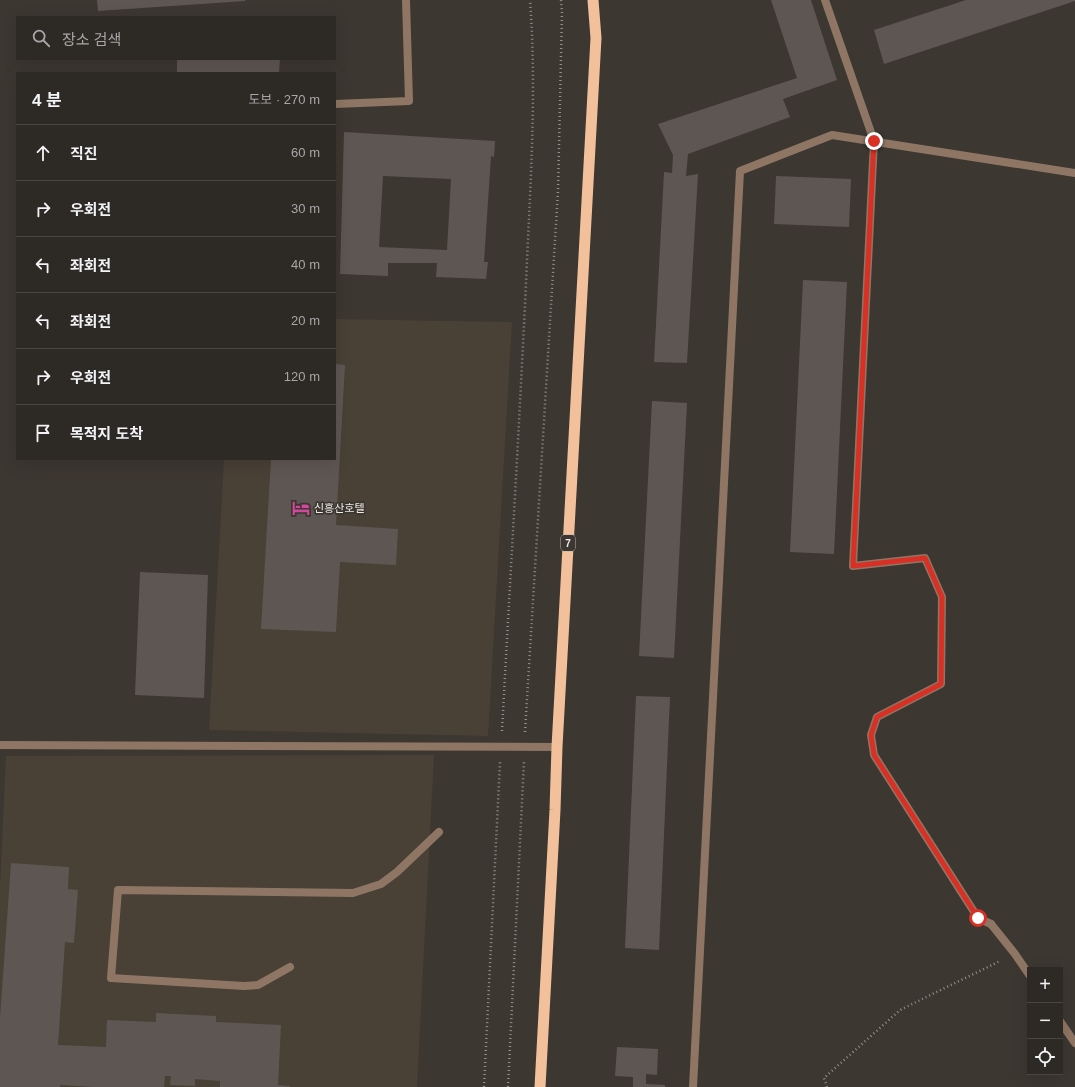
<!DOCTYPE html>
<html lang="ko">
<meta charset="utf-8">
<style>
:root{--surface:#2d2925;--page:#393532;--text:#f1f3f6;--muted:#a7a6a7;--line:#484542}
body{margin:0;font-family:Helvetica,"Noto Sans KR",sans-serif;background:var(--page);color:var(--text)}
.controls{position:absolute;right:12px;bottom:12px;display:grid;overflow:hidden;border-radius:0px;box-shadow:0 4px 16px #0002}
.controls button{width:36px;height:36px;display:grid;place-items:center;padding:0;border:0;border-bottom:1px solid var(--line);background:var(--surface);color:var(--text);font:20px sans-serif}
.stop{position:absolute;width:12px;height:12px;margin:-9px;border:3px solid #d93025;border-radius:50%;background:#fff}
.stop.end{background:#d93025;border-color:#fff;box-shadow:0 1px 4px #0008}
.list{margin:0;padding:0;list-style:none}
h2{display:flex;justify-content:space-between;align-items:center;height:52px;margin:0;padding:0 16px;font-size:17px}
h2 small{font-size:13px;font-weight:400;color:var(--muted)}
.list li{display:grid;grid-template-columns:26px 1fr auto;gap:12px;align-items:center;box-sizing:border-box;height:56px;padding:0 16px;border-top:1px solid var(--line)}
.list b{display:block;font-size:15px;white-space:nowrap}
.list em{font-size:13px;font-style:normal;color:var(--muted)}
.icon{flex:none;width:22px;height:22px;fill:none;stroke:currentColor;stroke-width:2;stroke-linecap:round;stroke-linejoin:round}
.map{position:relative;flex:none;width:1075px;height:1087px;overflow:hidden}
.search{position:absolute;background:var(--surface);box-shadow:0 4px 16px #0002;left:16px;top:16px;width:320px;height:44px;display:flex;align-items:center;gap:10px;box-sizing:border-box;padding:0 14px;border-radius:0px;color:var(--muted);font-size:15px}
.panel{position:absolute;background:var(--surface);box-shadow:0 4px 16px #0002;left:16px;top:72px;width:320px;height:388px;border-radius:0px}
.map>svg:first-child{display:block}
</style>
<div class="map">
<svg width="1075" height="1087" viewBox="0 0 1075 1087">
<rect width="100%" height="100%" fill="#3c3731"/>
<path fill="#494036" d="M335,319l177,3 -24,414 -279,-6 15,-271h111z
M434,755l-17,332h-417v-202l6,-129z"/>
<path fill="#5e5653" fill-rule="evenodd" d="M97,0h148v1l-147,10z
M771,0h40l26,80 -54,19 7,18 -102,37 -2,22 12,-2 -11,189 -33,-1 10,-190 8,1 1,-18 -15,-31 139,-46z
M966,0h109v1l-191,63 -10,-34z
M177,59h103l-1,14h-102z
M344,132l151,9 -1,16 -3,-1 -7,106h4l-2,17 -50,-2 1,-14h-49v13l-48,-2zM383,176l68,3 -4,71 -68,-3z
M776,176l75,3 -2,48 -75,-3z
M803,280l44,2 -13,272 -44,-2z
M335,364l10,1 -9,160 62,4 -2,36 -56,-3 -4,70 -75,-3 10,-170h64z
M652,401l35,2 -13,255 -35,-2z
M140,572l68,3 -4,123 -69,-3z
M636,696l34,1 -11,253 -34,-2z
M11,863l58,4 -1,22 10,1 -4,53 -9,-1 -7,103 48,2 1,-27 49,2v-9l60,3v6l65,3 -3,60 12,1v1h-70v-6l-25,-2v7l-25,-1 1,-9h-6l-1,11h-70l-34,-2v2h-60v-69z
M617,1047l41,2 -1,26 -11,-1v10l19,1v2h-32v-10l-18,-1z"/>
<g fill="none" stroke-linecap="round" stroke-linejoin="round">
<path stroke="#94908b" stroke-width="2.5" stroke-dasharray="1 3" stroke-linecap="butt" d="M502,731c8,-150 17,-299 24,-448 4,-95 11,-189 4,-283
M525,732l33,-541 4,-179 -1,-12
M484,1087l16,-325
M508,1087l16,-326
M827,1087l-3,-9 76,-68 100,-49"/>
<path stroke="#8f7664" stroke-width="8" d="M335,104l74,-3 -3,-101
M874,141l-21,425 72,-8 17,39 -1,87 -64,33 -6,18 3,20 104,163 13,6
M290,967l-32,18 -14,1 -133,-8 7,-88 235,3 28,-9 16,-12 42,-40"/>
<path stroke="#8f7664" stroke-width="8" d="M825,0l49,141
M0,745l557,2
M991,924l24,30 15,22
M1060,1021l15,22
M693,1087l47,-916 92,-36 243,38"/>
<path stroke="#f2c09b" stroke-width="11" d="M540,1087l15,-277 2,-63 39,-709 -3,-38"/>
</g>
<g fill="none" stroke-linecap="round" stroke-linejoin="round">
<path stroke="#d93025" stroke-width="5" d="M874,141l-21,425 72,-8 17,39 -1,87 -64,33 -6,18 3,20 104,163"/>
</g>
<defs>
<g id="hotel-bare" transform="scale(1.38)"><path d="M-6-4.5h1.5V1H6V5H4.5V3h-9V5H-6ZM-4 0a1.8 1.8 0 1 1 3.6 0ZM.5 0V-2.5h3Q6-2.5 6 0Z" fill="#d1479c" stroke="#3c3731" stroke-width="2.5" paint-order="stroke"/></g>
</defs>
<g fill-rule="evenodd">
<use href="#hotel-bare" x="301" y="508"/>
</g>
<g text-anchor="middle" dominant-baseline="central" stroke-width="3.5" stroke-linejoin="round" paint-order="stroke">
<rect fill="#3c3731" stroke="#b9b5b0" stroke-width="1" x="561" y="535" width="14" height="16" rx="3"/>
<g font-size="10" font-weight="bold" fill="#eeebe7">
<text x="568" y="543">7</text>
</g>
<g font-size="11" fill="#eeebe7" stroke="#3c3731" text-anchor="start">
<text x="314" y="508">신흥산호텔</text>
</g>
</g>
</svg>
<div class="controls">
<button>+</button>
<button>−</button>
<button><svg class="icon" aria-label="locate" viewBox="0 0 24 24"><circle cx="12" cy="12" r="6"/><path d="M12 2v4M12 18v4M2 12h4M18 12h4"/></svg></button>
</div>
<div class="stop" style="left:978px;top:918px"></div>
<div class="stop end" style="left:874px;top:141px"></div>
<div class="search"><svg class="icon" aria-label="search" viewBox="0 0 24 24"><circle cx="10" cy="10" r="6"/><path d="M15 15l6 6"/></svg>장소 검색</div>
<section class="panel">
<h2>4 분<small>도보 · 270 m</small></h2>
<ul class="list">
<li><svg class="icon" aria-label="ahead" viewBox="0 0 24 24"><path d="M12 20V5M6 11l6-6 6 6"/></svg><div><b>직진</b></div><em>60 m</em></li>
<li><svg class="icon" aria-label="right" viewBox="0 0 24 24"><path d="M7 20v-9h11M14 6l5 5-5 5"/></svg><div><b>우회전</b></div><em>30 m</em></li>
<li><svg class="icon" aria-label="left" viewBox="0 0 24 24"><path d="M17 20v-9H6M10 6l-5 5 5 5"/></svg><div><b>좌회전</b></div><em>40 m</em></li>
<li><svg class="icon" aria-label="left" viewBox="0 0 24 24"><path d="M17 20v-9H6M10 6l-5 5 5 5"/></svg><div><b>좌회전</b></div><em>20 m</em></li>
<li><svg class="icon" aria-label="right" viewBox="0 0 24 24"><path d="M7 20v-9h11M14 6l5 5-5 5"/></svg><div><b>우회전</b></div><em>120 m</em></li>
<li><svg class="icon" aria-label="arrive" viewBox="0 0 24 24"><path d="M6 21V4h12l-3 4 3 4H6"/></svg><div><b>목적지 도착</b></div></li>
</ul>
</section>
</div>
